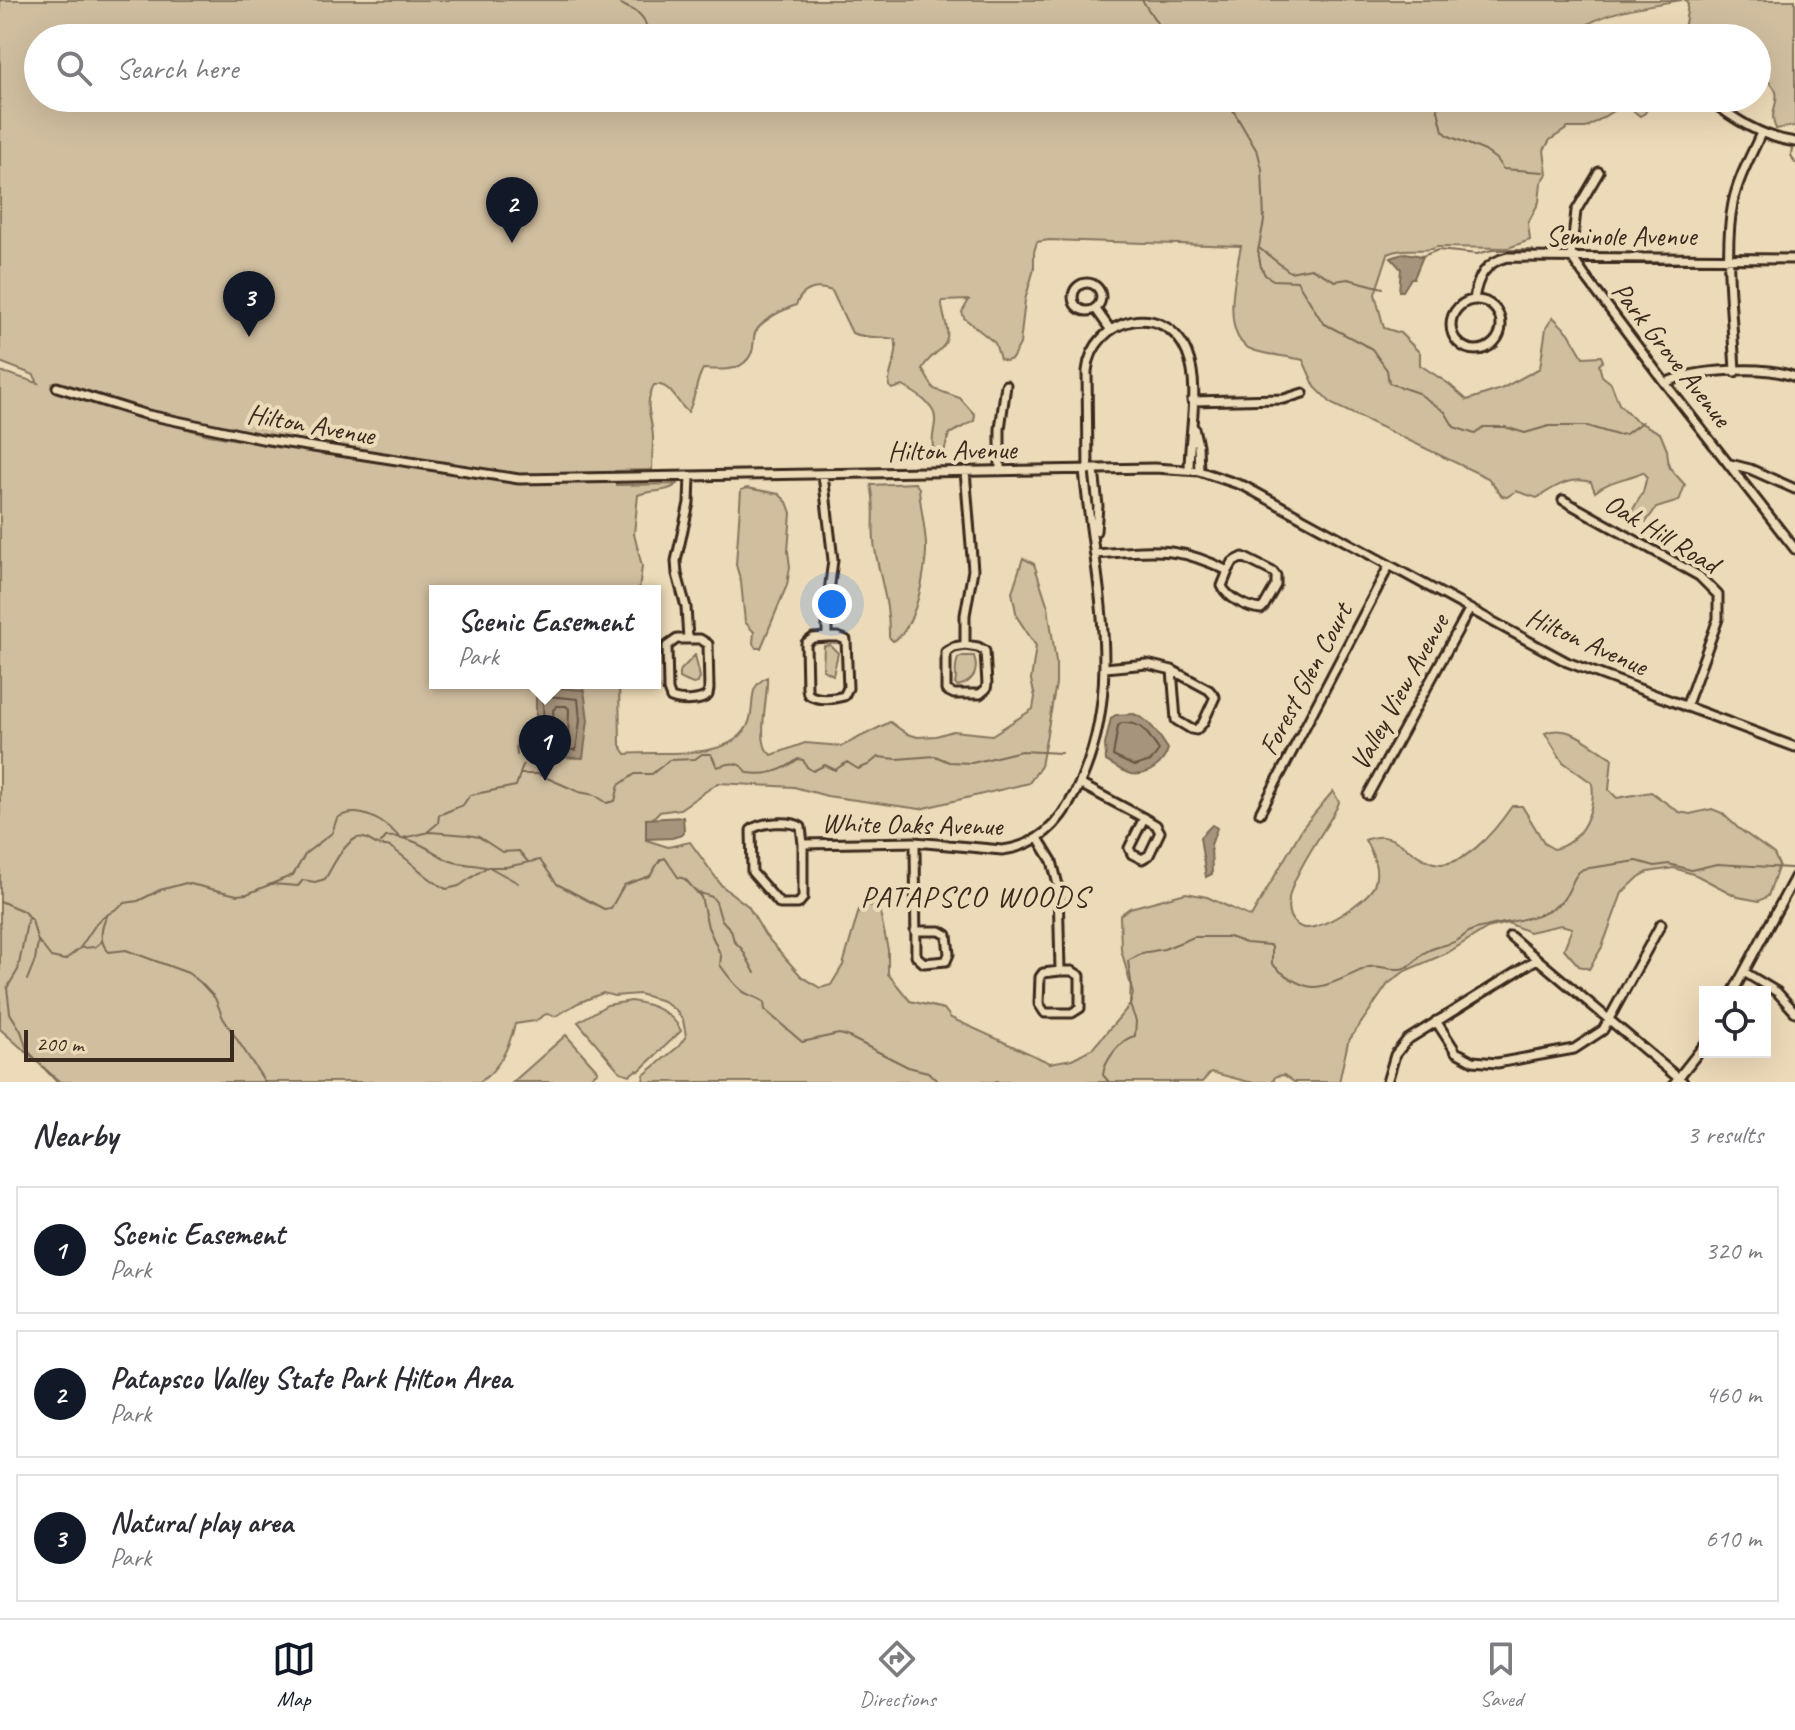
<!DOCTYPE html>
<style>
:root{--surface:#fff;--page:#f7f7f7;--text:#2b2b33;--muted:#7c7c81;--line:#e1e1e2;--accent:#111827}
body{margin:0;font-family:Caveat,sans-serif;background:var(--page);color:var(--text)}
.controls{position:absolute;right:24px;bottom:24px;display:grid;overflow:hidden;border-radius:0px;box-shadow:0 8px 32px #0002}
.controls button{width:72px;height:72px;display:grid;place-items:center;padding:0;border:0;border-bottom:2px solid var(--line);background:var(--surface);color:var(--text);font:40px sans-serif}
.scale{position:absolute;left:24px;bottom:20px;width:210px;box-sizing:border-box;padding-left:8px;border:4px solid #3b2a1e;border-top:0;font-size:22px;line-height:28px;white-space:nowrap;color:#3b2a1e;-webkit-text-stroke:6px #eddab8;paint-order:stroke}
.you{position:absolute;left:832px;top:604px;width:28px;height:28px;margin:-20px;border:6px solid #fff;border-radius:50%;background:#1a73e8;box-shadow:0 0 0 12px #1a73e833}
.badge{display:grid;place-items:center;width:52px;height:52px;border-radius:50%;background:var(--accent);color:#fff;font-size:26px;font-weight:700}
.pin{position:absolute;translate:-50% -66px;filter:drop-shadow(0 2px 4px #0008)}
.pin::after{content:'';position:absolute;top:42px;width:28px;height:24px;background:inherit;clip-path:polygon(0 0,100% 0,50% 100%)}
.popup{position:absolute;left:429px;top:585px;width:232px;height:104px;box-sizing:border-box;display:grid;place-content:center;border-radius:0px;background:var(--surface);filter:drop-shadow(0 2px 6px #0005);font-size:26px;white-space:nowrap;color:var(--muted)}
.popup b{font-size:30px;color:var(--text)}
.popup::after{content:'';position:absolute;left:50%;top:100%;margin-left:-16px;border:16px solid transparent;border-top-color:var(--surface)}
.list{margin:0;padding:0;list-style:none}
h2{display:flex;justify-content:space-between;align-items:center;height:104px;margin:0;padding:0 32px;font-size:34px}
h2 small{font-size:26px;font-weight:400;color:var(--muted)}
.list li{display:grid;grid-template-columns:52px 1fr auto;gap:24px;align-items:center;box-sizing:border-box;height:128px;margin:0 16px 16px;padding:0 16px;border:2px solid var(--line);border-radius:0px}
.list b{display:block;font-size:30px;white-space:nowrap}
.list p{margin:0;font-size:26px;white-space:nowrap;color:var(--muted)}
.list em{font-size:26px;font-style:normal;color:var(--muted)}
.icon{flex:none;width:44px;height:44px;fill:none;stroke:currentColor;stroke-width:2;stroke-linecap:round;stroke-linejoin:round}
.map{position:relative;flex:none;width:1795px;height:1082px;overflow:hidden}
.search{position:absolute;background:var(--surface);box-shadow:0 8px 32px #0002;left:24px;right:24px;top:24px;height:88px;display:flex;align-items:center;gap:20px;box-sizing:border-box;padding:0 28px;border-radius:44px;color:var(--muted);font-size:30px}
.sheet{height:536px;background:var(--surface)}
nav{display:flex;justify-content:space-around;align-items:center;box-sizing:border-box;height:112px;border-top:2px solid var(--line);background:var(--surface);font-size:22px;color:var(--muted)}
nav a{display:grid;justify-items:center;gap:4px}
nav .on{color:var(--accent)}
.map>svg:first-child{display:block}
</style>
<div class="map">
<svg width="1795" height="1082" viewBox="0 0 1795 1082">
<rect width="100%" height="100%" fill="#eddab8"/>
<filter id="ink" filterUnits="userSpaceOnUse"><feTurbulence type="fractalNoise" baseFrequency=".0125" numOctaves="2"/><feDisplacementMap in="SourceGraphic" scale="16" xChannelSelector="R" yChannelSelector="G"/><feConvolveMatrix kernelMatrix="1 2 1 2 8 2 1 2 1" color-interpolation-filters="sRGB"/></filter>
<g filter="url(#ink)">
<path fill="#d0be9f" stroke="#86745e" stroke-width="2" fill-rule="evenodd" d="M0,0h1682c-30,5 -91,11 -110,38h-1534v60h1615l-8,15 -5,3 -13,-10h-6l-35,22h-18l-18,12 -6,10 3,24 -6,9 -2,19 -11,21 2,17 -22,8 -71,-1c-12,7 -30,-2 -49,7l-13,40 9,34 16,5 20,20v12l29,19 18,16 34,-11 39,-21 6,-40 7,-11 16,16 14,24 18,-1 2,5 -4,4 3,11 9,7 8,21 16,16 25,13 7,17 2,17 16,18 -6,16 -23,7 -10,14 -11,-1 -3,-10 11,-19 4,-16 -4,-4c-16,7 -35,9 -48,20l-4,-10c-22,-6 -36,5 -54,16l-21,-7 -9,6 -5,-1 -14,-18 -156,-74 -17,-17 -12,-27c-16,-4 -37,-5 -50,-10 -34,-11 -17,-78 -12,-104l-192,-6 -12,2 -3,10v17l-9,31 -5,44 -8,15 -6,2 -6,-2 -5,-16 -31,-25 -2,-6 7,-12 -27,1c-1,15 11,31 2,44 -7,10 -14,10 -22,24l12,20 26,9 15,17 -1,6 -25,13 -7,25c-20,-14 -1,-34 -9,-48 -7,-12 -18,-18 -30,-25l-11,3 -3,-3c-1,-17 11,-30 6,-47 -16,-3 -28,0 -43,-6l-20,-42c-16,-6 -30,-2 -36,14 -13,5 -35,15 -41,28 -2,6 -1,13 -3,19 -9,21 -30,18 -49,17 -8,14 -7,29 -15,43 -12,-9 -17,-30 -34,-27 -11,21 -2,31 -1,52 0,11 -1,22 -1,33l-37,1 1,14 61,-1c-9,9 -27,6 -39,11l-4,39 8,32 -3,25h-204v92h184l1,62 6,9c36,-4 118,10 125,-40 3,-17 -2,-27 16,-37 2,18 -13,70 5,78l33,-12 37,3 48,-24 17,12 11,3 18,-1 17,-5 39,4 41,-26 2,-12 -4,-17 5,-34 -19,-29 -5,-25 11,-34 11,6 14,43 8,55v22l-15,82 -12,17 -109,26 -93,-13 -33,-9 -76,-4 -38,26 -21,3 -7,7 -6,21 22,7 22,-5 32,44 26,20 17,29 36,41 19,12 11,-3 12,-20 16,-55 10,-5 10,2 9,43v24l22,27 34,8 7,9 99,45 22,-4 21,-11 37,-43 3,-11 -12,-45 -1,-34 10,-7 56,-15 21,4 44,20 52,-90 30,-36 6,11c-6,23 -80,105 -38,125 16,7 66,-26 73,-41 6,-17 -1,-32 -9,-46 27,-12 40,11 63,21 32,15 69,-33 84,-55h10l23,38 9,5c28,-7 42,-39 38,-66l-29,-21 -18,-29c27,-10 45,13 67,25l-3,32 8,8 34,-6 28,20 11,2 22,-5 10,4 16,15 36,26 5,11 -11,31 -9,5 -21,-4 -42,-22 -22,-7 -26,4 -9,5 -17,16 -20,54 -13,22 -10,-3 -15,-17 8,-21 -11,-3 -32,7 -21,-9 -21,5 -40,25 -42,18 -17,13 -40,58 -9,40h-45l-10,-7 -8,1 -4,6h-23l-38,-10 -9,10h-556l-3,-1 1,-6 35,-29 7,-10 -3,-16 -7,-9 -13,-10 -24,-7 -25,2 -11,-3 -25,10 -22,13 -10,-2 -11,7 -20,3c-6,23 -15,44 -35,58h-420l-60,-53v-658l38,12 -4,-8 -34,-13zM154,420l136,27 1,2 -82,-14z
M1685,0h110v126l-19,3c-12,-24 19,-33 -19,-56v-35h-67l-5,-14 3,-20z
M915,483l4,5c1,18 6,37 7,56 1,23 -10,86 -33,97l-4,-4c1,-31 -9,-58 -14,-88 -4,-23 2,-40 -4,-64z
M747,488l32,6 8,8 4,11 -3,38 2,16 -3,18 -26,63h-5l-3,-5 1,-11 -9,-10 -4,-40 -5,-17 5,-75z
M830,645l8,8 -5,22 -10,-5 1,-24z
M695,655l5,22 -2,6 -5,1 -14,-6v-6z
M963,656h11c5,15 0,26 -16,30l-3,-2c3,-10 -2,-13 3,-26z
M631,1001c20,3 41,10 50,30l-42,40 -3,-1 -6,5 -10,-3 -42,-50 29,-17z
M566,1035l32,36 -13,11h-72z"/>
<path fill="#a7947c" stroke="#7c6a56" stroke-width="2" d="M1405,253l18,3 -9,22h-3l-8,13h-4l2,-22 -10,-11z
M536,686l48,4 4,30 -5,38 -32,-1 -15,-21z
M1134,714c16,6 25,21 34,35 -4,15 -21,28 -37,25 -9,-2 -17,-9 -25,-13l-1,-16 6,-27 5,-3z
M683,817l1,13 -2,5 -10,3 -26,1v-20z
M1212,825l5,3 -6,17 1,29 -6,3 -6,-40z"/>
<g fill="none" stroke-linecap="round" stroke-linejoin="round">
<path stroke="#665444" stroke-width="2" d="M547,696l31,3 2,21 -4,30 -21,-1 -11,-14 -1,-35z
M557,706h9l3,3 -1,28 -3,3 -6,-1 -5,-8 -1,-21z
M1121,723c24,-1 25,10 38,27l-8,11 -17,5 -21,-10 5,-30z"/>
<path stroke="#7c6a56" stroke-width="2" d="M615,0c14,11 29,9 32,30l13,8
M1142,0l17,26 12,12
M697,98l12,7 16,-4 33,9 12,-1
M1226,98l32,55 4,16 2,52 -6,30 3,16 4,8 8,5 24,1 26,42 49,26 15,21 2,13 29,10 27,19 9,15 21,7 9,-7h21l20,6 24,-7h38l30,9 9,-1 16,-12
M1435,98l8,33 6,5 36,15 11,8 7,10 41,3
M784,107l15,-9
M1795,133v-1
M1792,148l-1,7 4,8
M1259,248l31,24 21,-4 24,13 13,-2 35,9
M1420,257l18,-7 39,4 15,-4h41
M517,755c-2,-15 1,-31 17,-34
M520,774h18l41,18 16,3 12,8 8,-2 4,-16 16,-11h17l17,-14 26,-1 7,-5h9l6,13c14,-4 22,-7 31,6 19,3 35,-2 50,-14l5,1 4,7 6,4 12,-6 10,5 12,-8 11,7 10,-4 10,-8 19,2 38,-3 14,6 23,1 49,-12 40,2
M426,833l12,-10 1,-8 24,-10 7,-10 46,-9 7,-21
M403,838l27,-6 38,3 11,2 23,15 17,-1 9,11
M381,843l5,-6c23,-2 41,11 60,22 11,6 27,5 39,8
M491,868l27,15
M272,884l26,2 5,-6 12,2 10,-3c8,-13 17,-33 30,-40 9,-5 17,4 23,6 4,2 8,0 12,2 20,12 35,32 56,42l13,-3 28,-19h19l34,-7 17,24 47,25 7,-1 13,-23 26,-9 10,-16 5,-2 13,19 7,2 16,18 7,30 13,29 -1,9c5,7 14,19 21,25 5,5 16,7 23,12l1,8 37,32 37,-8 8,2 61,31 20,5 10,10
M697,892l15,5 4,5 5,17 10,11 3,11 8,8 13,24
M0,901l23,10 9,9 5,19 14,18 14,3 15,-12 18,-27 27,-18 13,-2 22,-11 26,-7 51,12 10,-1 46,-19 13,-22 26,-20 5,-15c22,-14 49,4 64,21
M107,916c-6,11 -9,27 2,36l17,-2 62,23 12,9 15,16 8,20 42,64
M28,917l-10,53 -11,18 3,25 11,18 6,19 30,32
M82,948l13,-1 6,-5
M27,980l8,-20 3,-19
M1109,1082l-6,-7c1,-13 18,-37 32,-39l1,-15 -6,-16 1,-24 -3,-20 14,-8 22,-4 30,-12h35l17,6 24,2 2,2v17c10,10 27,22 41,23 14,1 42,-15 56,-20 10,-3 24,5 36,1 7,-2 13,-10 19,-15 10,-7 24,-7 34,-13 6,-3 8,-8 15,-10 28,-9 63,-8 87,-27 11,-9 11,-27 23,-34l54,-8 18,5 14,-2 22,6 26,-6 74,4"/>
<g stroke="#3b2a1e" stroke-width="13">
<path id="minor" d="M1707,98c27,21 54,39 88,44
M1599,172l-23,39 -5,45 13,19 81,108 130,166
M1073 297a14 14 0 1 1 28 0a14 14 0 1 1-28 0Z
M1474,300c3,-22 11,-38 34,-43l287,2
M1451 325a25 25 0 1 1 50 0a25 25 0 1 1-50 0Z
M1095,308l15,21
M1735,372c-2,-51 -12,-120 -2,-169 5,-25 18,-47 28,-70
M1665,383c30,-14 100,-18 130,-6
M57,387l87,27 118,25 257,40 636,-11 44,3 45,15 323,176 228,85
M1192,401l92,-2 19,-6
M1194,428l4,17 1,26
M1730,464l20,5 45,20
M1088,470l-1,-99c6,-54 78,-72 100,-18 14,33 2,81 2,116
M1094,470l4,36 -2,25
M1000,471v-42l6,-44
M823,475l10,85 -6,48v29h11l8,3 2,48 -4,8c-10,3 -27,5 -36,-2l-1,-5 -1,-46 7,-5 14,-1
M1563,500l136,76 19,19v24l-32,88
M1096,554c55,-4 82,-9 132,17l-6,15c5,12 26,22 39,23l3,-3 12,-21v-9l-3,-4 -30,-15 -10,5 -5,9
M688,639h-11l-10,7 1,44 3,8c10,4 29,4 37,-3l1,-6 -1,-45 -8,-5h-12l-2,-32 -9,-33 -1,-13 13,-58 1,-27
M965,645l-11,2 -8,5v38l8,4h26l6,-5 1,-5 -2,-33 -7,-4 -13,-2v-30l8,-45 -8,-99
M1105,668l42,-4 25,6 4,50 15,9 5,1 7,-7 12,-26 -6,-7 -37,-20
M1080,784l64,34 -15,30 3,6 10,5 7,-4 11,-23 -4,-7 -12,-7
M1368,795l101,-185
M1260,813l129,-247
M1038,838l14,23 6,24 2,86
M803,844l-2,-17c-10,-7 -41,-5 -50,3l1,42 28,32h18l5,-6v-54l112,-2 87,8c36,-4 57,-26 73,-57 53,-103 19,-215 9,-323
M915,931h25l7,4 2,19 -3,7 -22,2 -8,-7 -1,-114
M1510,936l173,146
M1060,971h12l8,5v32l-8,5h-27l-6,-9 1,-27 3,-4z
M1744,972l33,20 18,20
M1733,992l62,-115
M1436,1021l20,31 17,9 24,2 77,-14 29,-19 58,-106
M1387,1082l8,-27 12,-15 130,-81
M1675,1082l30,-38"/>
</g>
<use href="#minor" stroke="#eddab8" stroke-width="7"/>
</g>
</g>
<g text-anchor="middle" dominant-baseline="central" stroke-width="8" stroke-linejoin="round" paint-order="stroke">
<g font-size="28" fill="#3b2a1e" stroke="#eddab8">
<text x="1621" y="235">Seminole Avenue</text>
<text transform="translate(1672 354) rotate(52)">Park Grove Avenue</text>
<text transform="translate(311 424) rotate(10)">Hilton Avenue</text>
<text transform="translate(952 450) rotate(-1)">Hilton Avenue</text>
<text transform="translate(1662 533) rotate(31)">Oak Hill Road</text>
<text transform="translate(1587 641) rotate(24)">Hilton Avenue</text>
<text transform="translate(1305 679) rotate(-62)">Forest Glen Court</text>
<text transform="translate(1399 692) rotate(-61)">Valley View Avenue</text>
<text transform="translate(912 824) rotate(1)">White Oaks Avenue</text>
</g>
<g font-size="30" letter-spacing="2" fill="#3b2a1e" stroke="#eddab8">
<text x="975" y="896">PATAPSCO WOODS</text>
</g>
</g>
</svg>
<div class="controls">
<button><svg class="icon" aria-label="locate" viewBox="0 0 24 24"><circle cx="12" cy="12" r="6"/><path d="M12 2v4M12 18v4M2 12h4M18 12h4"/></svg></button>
</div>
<div class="scale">200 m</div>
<div class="you"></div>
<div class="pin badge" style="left:545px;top:781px">1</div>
<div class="popup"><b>Scenic Easement</b>Park</div>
<div class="pin badge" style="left:512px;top:243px">2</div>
<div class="pin badge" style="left:249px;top:337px">3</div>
<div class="search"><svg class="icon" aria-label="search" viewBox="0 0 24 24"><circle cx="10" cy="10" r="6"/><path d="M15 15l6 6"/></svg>Search here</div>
</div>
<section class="sheet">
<h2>Nearby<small>3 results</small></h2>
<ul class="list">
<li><span class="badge">1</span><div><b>Scenic Easement</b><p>Park</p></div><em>320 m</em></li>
<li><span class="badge">2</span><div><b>Patapsco Valley State Park Hilton Area</b><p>Park</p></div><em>460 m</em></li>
<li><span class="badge">3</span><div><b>Natural play area</b><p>Park</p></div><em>610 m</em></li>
</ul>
</section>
<nav>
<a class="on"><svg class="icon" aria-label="map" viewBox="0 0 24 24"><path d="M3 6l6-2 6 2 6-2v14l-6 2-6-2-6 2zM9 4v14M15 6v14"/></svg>Map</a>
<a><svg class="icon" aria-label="directions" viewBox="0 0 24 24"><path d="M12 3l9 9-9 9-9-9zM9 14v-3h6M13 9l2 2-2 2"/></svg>Directions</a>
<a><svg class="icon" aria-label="saved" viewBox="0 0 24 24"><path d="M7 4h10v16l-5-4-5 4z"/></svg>Saved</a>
</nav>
